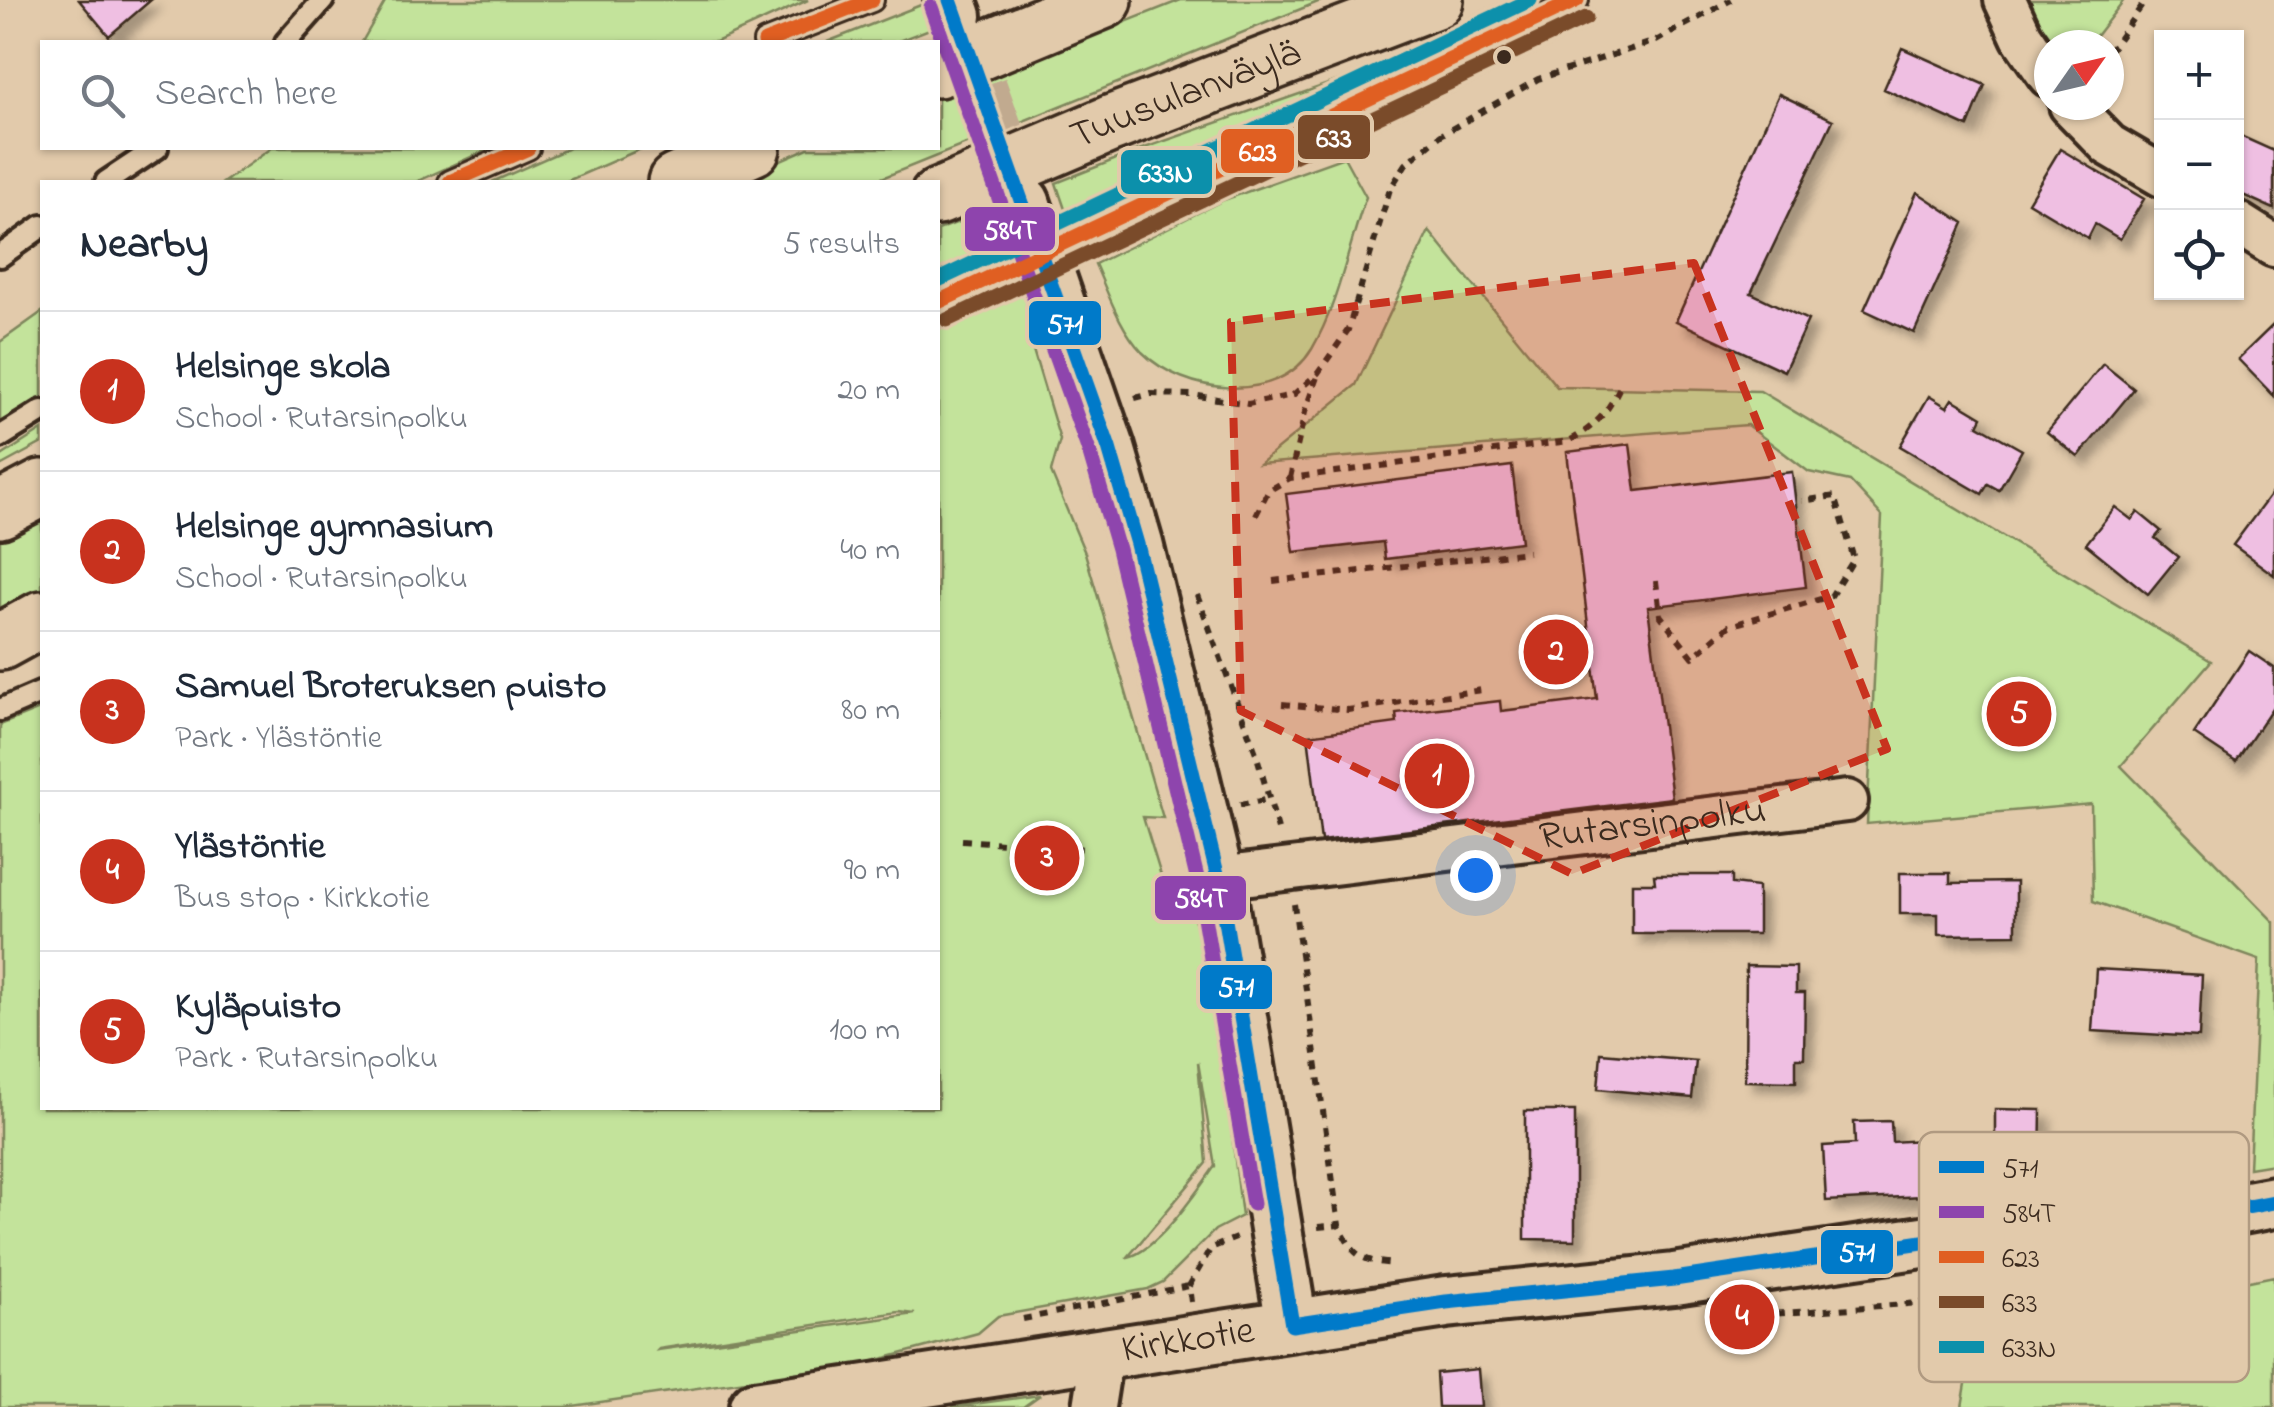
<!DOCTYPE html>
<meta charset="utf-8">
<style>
:root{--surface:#fff;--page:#f2f2f3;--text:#1f2937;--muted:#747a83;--line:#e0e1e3;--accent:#c8321e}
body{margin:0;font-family:"Indie Flower",sans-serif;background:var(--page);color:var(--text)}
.controls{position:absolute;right:30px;top:30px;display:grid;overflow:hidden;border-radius:0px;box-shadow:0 2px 8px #0004}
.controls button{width:90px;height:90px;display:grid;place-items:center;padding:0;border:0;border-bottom:2px solid var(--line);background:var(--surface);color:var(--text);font:50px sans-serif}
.compass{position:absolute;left:2034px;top:30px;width:90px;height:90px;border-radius:50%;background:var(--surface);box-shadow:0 2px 8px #0004;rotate:56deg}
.you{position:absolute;left:1475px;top:875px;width:35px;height:35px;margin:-25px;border:8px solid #fff;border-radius:50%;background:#1a73e8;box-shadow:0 0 0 15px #1a73e833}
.badge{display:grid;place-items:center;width:65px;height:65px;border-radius:50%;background:var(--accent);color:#fff;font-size:32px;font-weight:700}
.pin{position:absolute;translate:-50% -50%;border:5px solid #fff;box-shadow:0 2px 10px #0006}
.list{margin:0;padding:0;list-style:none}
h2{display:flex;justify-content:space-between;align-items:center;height:130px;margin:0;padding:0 40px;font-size:42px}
h2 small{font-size:32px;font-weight:400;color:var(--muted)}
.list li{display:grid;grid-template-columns:65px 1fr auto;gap:30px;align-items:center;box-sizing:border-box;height:160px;padding:0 40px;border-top:2px solid var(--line)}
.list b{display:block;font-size:38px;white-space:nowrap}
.list p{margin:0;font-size:32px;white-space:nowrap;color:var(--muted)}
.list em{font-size:32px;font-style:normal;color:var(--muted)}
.icon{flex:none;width:55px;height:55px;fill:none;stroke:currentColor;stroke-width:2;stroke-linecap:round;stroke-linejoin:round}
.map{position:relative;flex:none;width:2274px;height:1407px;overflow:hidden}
.search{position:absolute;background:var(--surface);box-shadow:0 2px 8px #0004;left:40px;top:40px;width:900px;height:110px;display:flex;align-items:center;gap:25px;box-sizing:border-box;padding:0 35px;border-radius:0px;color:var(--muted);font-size:38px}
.panel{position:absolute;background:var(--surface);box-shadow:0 2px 8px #0004;left:40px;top:180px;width:900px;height:930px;border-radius:0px}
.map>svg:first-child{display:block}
</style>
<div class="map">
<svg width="2274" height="1407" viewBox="0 0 2274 1407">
<defs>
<filter id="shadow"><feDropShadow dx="9" dy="9" stdDeviation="5" flood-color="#0004"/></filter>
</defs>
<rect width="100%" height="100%" fill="#e2caab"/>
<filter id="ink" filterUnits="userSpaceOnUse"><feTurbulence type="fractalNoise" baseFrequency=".01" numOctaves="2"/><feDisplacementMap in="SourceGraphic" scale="20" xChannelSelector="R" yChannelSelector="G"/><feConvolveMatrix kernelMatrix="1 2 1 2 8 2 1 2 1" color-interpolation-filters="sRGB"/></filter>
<g filter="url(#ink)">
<path fill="#c3e39b" stroke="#7f865c" stroke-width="2.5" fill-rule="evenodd" d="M386,0h422l-92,42h-354z
M1181,0h142l-451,182h-141l77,-34h130v-52z
M2025,0h99l-35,45h-40z
M931,1l9,24 -44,17h-69z
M1391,62l3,3 -326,153 -12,-35 83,-33z
M272,148h219l-75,34h-192z
M569,148h74l-78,34h-73z
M1344,157l22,40c-18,49 -27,106 -54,152 -34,57 -128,45 -170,3 -22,-23 -34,-59 -47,-88l129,-64z
M1007,203l13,38 -82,37v-48z
M1429,231l128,156 203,4 451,270 -90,105 153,156v242l-25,4 10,-208 -166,-59 -2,-97 -224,20 15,-308 -32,-35 -41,-9 -62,-47 -488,39 97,-79z
M1029,290l15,45 -14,5 30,100 -9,32 34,81 78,265 -20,-1 27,88 19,2 13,32 12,54 28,223 -27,14 -52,52 -15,7 -150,27 -20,17 -115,31 -297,43h-566v-682l42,-17v400h896v-781l20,-5zM1198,1062l17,104c-17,24 -59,86 -87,91l79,-94zM899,1312l16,2 -257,36 1,-1z
M42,312v85l-42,26v-81z
M42,430v13l-42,23v-9z
M42,516v73l-42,22v-73z
M2274,1276v131h-312l12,-70z
M1040,1395l-17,12h-71z"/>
<path fill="#efbfe2" stroke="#3b2a1e" stroke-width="2.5" filter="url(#shadow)" d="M79,0h72l-42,36z
M1902,48l83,37 -17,42 -84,-38z
M1779,94l54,26 -82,173 57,27 -24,51 -108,-50z
M2236,134l38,17v58l-38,-17z
M2060,149l84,50 -24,40 -25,-15 -7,14 -60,-36z
M1917,192l47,31 -50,110 -50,-23z
M2274,324v72l-36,-37z
M2103,364l31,25 -56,68 -31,-25z
M1929,396l18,11 5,-8 30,18 -4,8 44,25 -23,40 -11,-6 -6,10 -82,-48z
M1630,444l6,47 156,-19 14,115 -158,20 24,191 -351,43 -13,-106 89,-12 -1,-10 104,-12 1,10 96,-12 -30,-247z
M1512,466l9,76 -136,17 -2,-17 -89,10 -8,-58z
M2274,490v85l-41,-30z
M2115,507l17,13 6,-8 23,19 -6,7 23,19 -30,37 -62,-50z
M2249,651l25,17v37l-38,57 -42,-28z
M1900,873h50v10l66,-1v52l-78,1v-21h-38z
M1654,875h78v9l26,3v47h-126v-51h23z
M1746,966l50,1v26h9l-1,65h-8v24l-51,-1z
M2096,969l106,6 -3,62 -107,-6z
M1601,1053l95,8 -4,37 -94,-9z
M1995,1109l46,1 -1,55 -45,-1z
M1525,1111h50v129l-50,-1z
M1891,1121l1,21 29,-2 2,56 -97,5 -3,-55 32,-2 -1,-22z
M1478,1369l3,38h-43l-2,-34z"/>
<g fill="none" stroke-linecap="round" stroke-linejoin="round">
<path stroke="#c1aa8f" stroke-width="50" stroke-dasharray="50 25" stroke-linecap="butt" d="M956,16l68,186"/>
<g stroke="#3b2a1e" stroke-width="28">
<path id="service" d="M286,42l37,-42
M765,42l107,-42
M106,182l51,-34
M450,182l78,-34
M1159,200l418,-200
M0,256l42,-30
M0,437l42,-26
M0,710l42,-18"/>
</g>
<g stroke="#3b2a1e" stroke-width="48">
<g id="minor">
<path d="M2005,0l17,37 27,39"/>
<path d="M2070,105l39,40 53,31"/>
<path d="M2236,222l38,24"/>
<path id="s1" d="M1218,878l629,-77"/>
<path d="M1094,1407l8,-51"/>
</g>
</g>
<g stroke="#3b2a1e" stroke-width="58">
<g id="tertiary">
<path d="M950,0l6,16"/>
<path d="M1024,202l85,246 28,96 81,334 74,447"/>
<path id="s2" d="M755,1407l691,-105 228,-23 262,-39 274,-26 64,-12"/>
</g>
</g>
<g stroke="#3b2a1e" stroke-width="62">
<g id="motorway">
<path d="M938,69l166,-69"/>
<path d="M676,182l76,-34"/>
<path id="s3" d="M938,197l172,-73 325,-124"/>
<path d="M0,510l42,-22"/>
<path d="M0,642l42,-23"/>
</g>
</g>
<path stroke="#3b2a1e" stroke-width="6" stroke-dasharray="8 8" stroke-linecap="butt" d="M2109,52l37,-52
M1135,398l16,-4 41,1 56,9 45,-9 25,-22 30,-43 42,-141 16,-25 35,-29 97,-56 118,-38 75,-41
M1290,478l16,-70 12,-34
M1256,515l12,-24 22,-13 279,-37c27,-15 38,-28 51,-54
M1273,581l255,-29
M1656,581l4,34 33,42 36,-31 102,-30 23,-37 -19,-63 -33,5
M1197,595l59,158 23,80
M1282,704l66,6 140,-21
M1240,805l30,-6
M962,840l125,9
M1294,904l45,321
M1318,1227l21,-2c15,32 21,36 56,39
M1191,1302l-2,-16 22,-38 25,-10
M1729,1317l205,-15 104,-25
M1023,1319l166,-33"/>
<use href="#service" stroke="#e2caab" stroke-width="20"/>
<use href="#minor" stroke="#e2caab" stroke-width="40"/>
<use href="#tertiary" stroke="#e2caab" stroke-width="50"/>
<use href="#motorway" stroke="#e2caab" stroke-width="55"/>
<g stroke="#3b2a1e" stroke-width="28" stroke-linecap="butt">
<path id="service-bridge" d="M947,298l212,-98"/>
</g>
<use href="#service-bridge" stroke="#e2caab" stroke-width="20"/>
<g stroke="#e2caab" stroke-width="22">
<path id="bus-1" d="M950,0l159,448 28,96 81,334 74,447
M1292,1325l154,-23 228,-23 262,-39 274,-26 64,-12"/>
</g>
<g stroke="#e2caab" stroke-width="22">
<path id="bus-2" d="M931,7l159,447 28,95 80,333 55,322"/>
</g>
<g stroke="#e2caab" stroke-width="22">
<path id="bus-3" d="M765,42l107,-42
M450,182l78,-34
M938,302l639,-302"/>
</g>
<g stroke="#e2caab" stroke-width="22">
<path id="bus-4" d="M947,320l639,-302"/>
</g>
<g stroke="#e2caab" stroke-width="22">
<path id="bus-5" d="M938,280l592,-280"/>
</g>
<use href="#bus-1" stroke="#007ac9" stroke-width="15"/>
<use href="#bus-2" stroke="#8e44ad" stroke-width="15"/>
<use href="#bus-3" stroke="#e05f22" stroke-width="15"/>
<use href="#bus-4" stroke="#7a4b2a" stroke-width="15"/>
<use href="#bus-5" stroke="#0c90ab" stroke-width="15"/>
</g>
</g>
<path fill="#c8321e" fill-opacity="0.2" stroke="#c8321e" stroke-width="8" stroke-dasharray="20 12" stroke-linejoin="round" d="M1694,263l193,486 -315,125 -331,-163 -10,-389z"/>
<circle fill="#3b2a1e" stroke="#e2caab" stroke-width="4" cx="1504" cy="57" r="9"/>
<g text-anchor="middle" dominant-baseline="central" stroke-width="9" stroke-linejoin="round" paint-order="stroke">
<g font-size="40" fill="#3b2a1e" stroke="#e2caab">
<text stroke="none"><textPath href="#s3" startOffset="268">Tuusulanväylä</textPath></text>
<text stroke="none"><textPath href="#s1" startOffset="438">Rutarsinpolku</textPath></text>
<text stroke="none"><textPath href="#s2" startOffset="438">Kirkkotie</textPath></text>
</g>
</g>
<rect x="1919" y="1132" width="330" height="250" rx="15" fill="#e2caab" stroke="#b09a81" stroke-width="2.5"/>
<rect x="1939" y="1161" width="45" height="12" fill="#007ac9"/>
<rect x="1939" y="1206" width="45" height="12" fill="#8e44ad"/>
<rect x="1939" y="1251" width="45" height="12" fill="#e05f22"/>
<rect x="1939" y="1296" width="45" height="12" fill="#7a4b2a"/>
<rect x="1939" y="1341" width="45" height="12" fill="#0c90ab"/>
<g font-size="28" fill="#3b2a1e">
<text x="2002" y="1177">571</text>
<text x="2002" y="1222">584T</text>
<text x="2002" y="1267">623</text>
<text x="2002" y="1312">633</text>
<text x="2002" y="1357">633N</text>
</g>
<g stroke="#e2caab" stroke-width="4">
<rect x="1296" y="113" width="76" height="48" rx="10" fill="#7a4b2a"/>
<rect x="1219" y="127" width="77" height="48" rx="10" fill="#e05f22"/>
<rect x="1119" y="148" width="95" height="48" rx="10" fill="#0c90ab"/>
<rect x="963" y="205" width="94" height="48" rx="10" fill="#8e44ad"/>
<rect x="1027" y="299" width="76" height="48" rx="10" fill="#007ac9"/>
<rect x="1153" y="874" width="95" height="48" rx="10" fill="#8e44ad"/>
<rect x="1198" y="963" width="76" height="48" rx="10" fill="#007ac9"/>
<rect x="1819" y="1228" width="76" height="48" rx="10" fill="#007ac9"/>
</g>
<g font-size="28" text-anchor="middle" font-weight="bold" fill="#fff">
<text x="1334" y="147">633</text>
<text x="1258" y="161">623</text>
<text x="1166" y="182">633N</text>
<text x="1010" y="239">584T</text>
<text x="1065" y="333">571</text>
<text x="1201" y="907">584T</text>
<text x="1236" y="996">571</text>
<text x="1857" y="1261">571</text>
</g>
</svg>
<div class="controls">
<button>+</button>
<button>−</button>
<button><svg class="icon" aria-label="locate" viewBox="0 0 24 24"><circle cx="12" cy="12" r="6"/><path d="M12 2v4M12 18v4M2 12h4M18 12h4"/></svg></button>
</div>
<svg class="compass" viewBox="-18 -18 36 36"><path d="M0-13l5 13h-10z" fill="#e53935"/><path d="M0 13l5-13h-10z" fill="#747a83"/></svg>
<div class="you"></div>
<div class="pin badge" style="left:1437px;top:776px">1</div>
<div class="pin badge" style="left:1556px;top:652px">2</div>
<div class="pin badge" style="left:1047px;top:858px">3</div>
<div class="pin badge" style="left:1742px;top:1317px">4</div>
<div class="pin badge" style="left:2019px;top:714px">5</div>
<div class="search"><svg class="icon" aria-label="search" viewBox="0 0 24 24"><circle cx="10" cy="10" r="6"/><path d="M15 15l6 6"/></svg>Search here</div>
<section class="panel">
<h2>Nearby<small>5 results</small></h2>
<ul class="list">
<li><span class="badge">1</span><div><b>Helsinge skola</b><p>School · Rutarsinpolku</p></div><em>20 m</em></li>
<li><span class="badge">2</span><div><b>Helsinge gymnasium</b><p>School · Rutarsinpolku</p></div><em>40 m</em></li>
<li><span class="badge">3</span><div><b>Samuel Broteruksen puisto</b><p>Park · Ylästöntie</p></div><em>80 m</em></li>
<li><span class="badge">4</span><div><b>Ylästöntie</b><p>Bus stop · Kirkkotie</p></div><em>90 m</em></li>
<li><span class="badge">5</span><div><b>Kyläpuisto</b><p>Park · Rutarsinpolku</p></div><em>100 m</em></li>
</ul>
</section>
</div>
